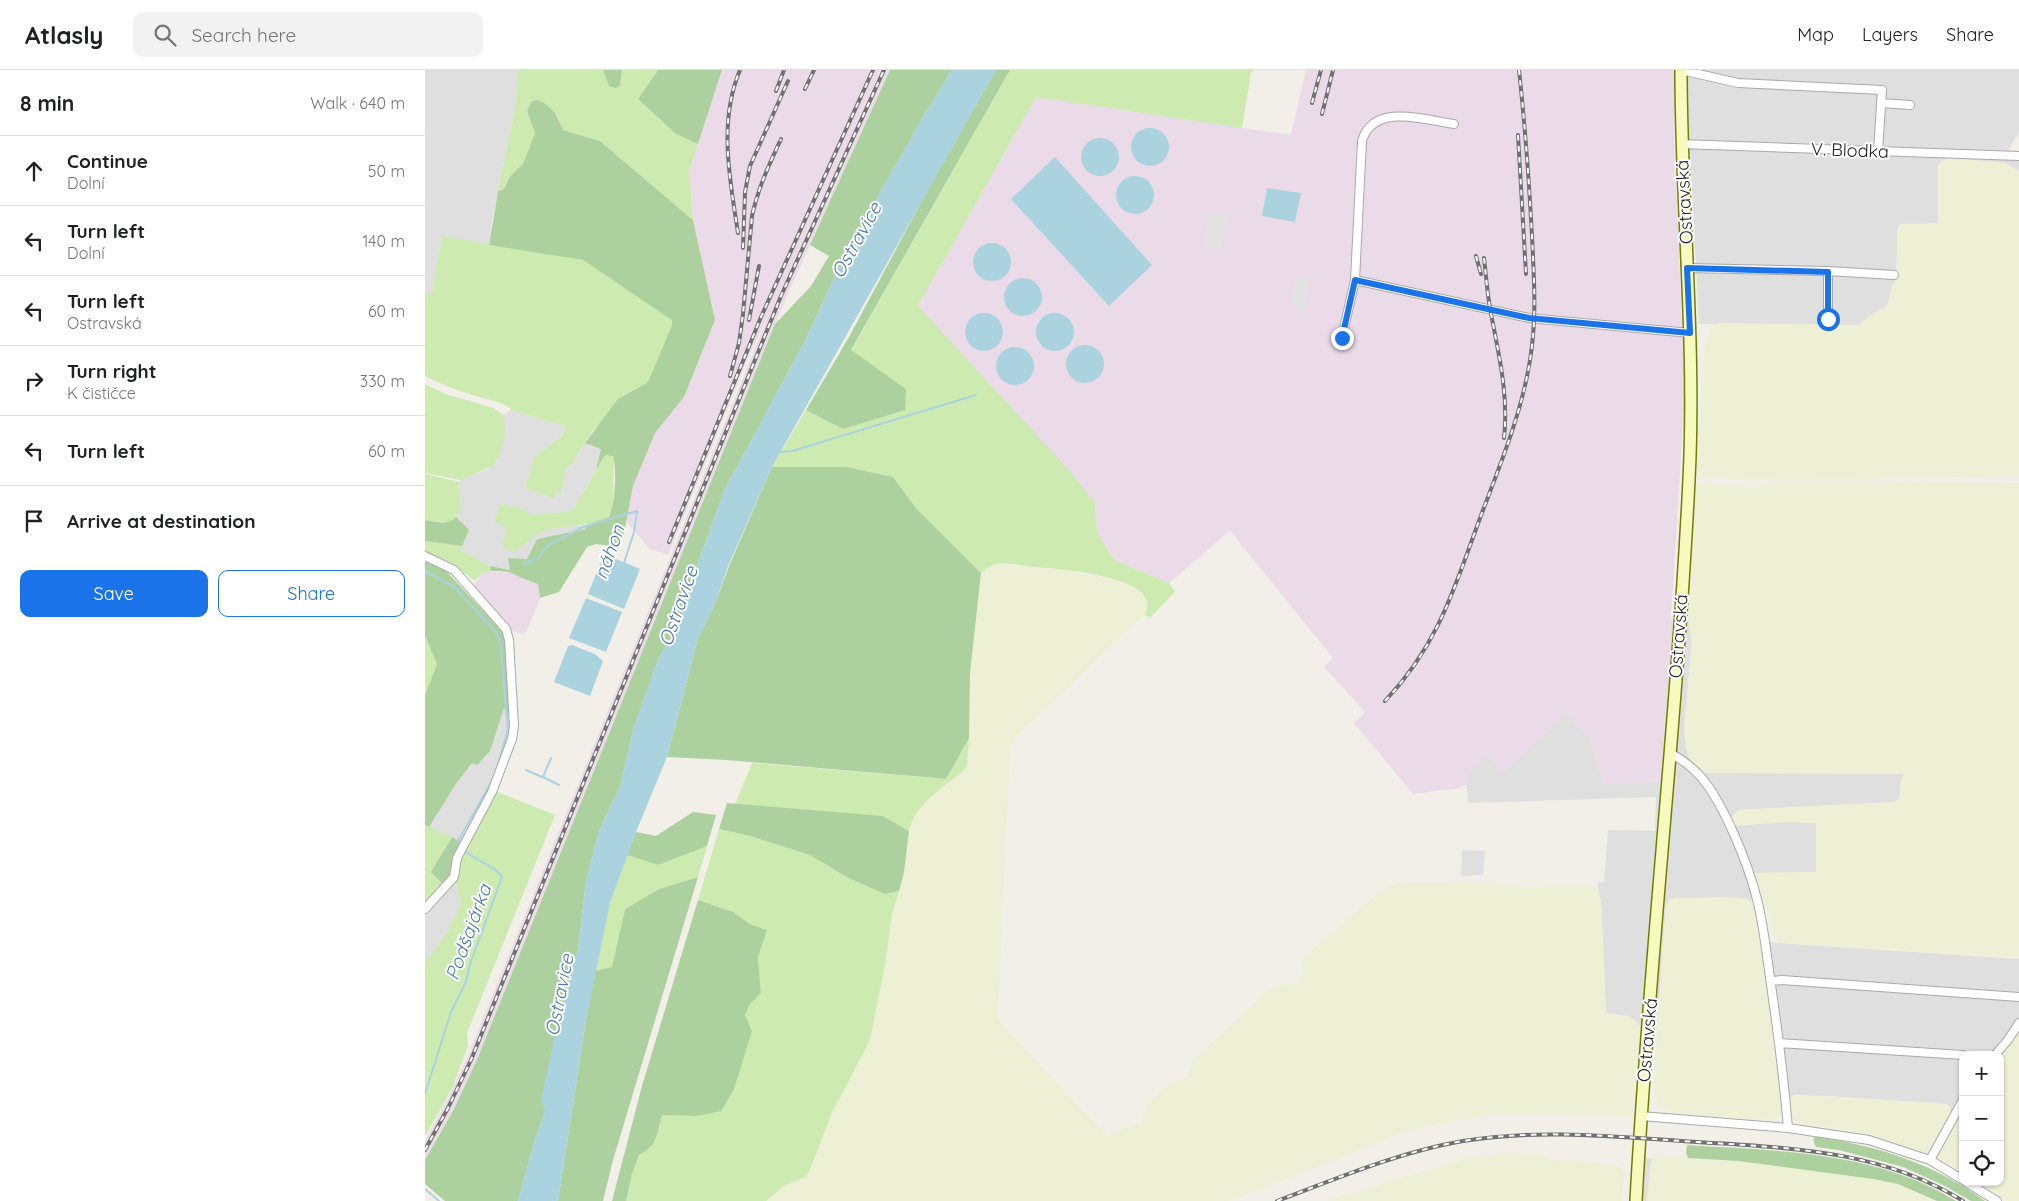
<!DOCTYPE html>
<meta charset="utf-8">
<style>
:root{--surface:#fff;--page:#f2f2f2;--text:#202124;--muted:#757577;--line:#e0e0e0;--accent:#1a73e8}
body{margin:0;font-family:Quicksand,sans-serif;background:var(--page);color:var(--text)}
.controls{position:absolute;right:15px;bottom:15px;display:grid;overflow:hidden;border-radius:10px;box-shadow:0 1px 4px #0004}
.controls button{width:45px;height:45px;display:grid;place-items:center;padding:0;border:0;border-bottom:1px solid var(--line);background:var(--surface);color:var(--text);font:25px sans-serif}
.stop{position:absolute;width:15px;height:15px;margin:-11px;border:4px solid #1a73e8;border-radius:50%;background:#fff}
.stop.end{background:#1a73e8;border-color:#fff;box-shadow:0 1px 5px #0008}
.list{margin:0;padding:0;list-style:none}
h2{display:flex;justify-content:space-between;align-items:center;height:65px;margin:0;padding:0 20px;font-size:21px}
h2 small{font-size:16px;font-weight:400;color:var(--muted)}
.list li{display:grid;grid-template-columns:32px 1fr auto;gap:15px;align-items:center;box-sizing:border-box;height:70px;padding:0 20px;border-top:1px solid var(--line)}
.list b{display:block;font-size:19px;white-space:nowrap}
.list p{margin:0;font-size:16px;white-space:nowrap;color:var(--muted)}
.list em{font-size:16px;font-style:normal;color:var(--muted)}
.actions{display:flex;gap:10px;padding:15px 20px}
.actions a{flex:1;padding:11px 0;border:1px solid var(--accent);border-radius:10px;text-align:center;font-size:18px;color:var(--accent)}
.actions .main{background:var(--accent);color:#fff}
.icon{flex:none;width:28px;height:28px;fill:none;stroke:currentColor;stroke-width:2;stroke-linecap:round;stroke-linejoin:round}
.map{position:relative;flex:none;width:1594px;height:1131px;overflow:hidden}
header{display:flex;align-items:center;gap:30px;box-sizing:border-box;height:70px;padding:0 25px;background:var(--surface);border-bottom:1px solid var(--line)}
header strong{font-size:24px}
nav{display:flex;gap:28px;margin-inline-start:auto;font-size:18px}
.search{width:350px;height:45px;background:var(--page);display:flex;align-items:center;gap:12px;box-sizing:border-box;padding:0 18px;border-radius:10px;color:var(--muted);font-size:19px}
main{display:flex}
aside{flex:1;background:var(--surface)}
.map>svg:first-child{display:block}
</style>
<header>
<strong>Atlasly</strong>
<div class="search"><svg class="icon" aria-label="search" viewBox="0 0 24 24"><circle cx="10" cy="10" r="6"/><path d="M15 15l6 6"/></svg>Search here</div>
<nav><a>Map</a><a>Layers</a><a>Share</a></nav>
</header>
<main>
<aside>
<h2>8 min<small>Walk · 640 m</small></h2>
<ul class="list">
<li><svg class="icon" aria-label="ahead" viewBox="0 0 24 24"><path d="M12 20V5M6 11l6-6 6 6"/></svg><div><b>Continue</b><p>Dolní</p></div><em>50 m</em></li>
<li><svg class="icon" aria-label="left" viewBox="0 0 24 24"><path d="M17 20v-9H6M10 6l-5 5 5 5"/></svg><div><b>Turn left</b><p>Dolní</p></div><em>140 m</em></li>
<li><svg class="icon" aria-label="left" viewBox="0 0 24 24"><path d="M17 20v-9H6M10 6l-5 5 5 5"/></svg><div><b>Turn left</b><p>Ostravská</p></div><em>60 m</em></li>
<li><svg class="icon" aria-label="right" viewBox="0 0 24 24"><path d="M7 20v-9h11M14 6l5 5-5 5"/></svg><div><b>Turn right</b><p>K čističce</p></div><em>330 m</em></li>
<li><svg class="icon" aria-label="left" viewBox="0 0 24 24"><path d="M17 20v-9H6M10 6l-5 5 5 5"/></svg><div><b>Turn left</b></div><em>60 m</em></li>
<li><svg class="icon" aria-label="arrive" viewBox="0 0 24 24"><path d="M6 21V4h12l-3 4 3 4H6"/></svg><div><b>Arrive at destination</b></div></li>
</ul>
<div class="actions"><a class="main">Save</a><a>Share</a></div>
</aside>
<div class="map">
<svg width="1594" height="1131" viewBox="0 0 1594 1131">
<rect width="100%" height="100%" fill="#f2efe9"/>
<path fill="#e0dfdf" d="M0,0h93l-3,40 -23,110 -3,25 -47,-9 -10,58 -7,-1z
M1261,0h333v63l-11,17 11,1v20l-14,-8 -57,-5 -10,8v57l-40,3 -2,54 -4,6 -3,17 -2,3 -24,15 -4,4 -160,-1z
M87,340l54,17 -3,8 -28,21 -10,32 29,11 3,-7 4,2 5,-26 10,-10 9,-15 16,6 -5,21 -22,38 -6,5 -38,2 -8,-6 -21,-5 -2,5 9,21 11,19 14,-13 10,-5 18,-4 26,-2 -1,4 -49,10 -10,20 -17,11 -16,-2 -34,-18 8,-20 -12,-13 5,-12 -2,-8v-15l4,-4 24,-8 10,-10 8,-31 -2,-14z
M1263,548l4,25 -8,86 2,20 6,13 8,6 6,5 199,1 -4,4 -1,20 -5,4 -158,8 53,12 27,1 -1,49h-16l-46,9 8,17 -12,3 -3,-2 -81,5 -9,125 -18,-4 -2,-3 -31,-9 -5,-112 -4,-18 7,-1 4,-52 47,1 1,-34 -188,6 -2,-28 21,-20 15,19 65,-61 23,26 13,44 58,-1 10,-162z
M79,637l7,12 -1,16 -20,55 -29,52 -32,-15 27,-43 16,-21 18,-12z
M1037,780l23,1 -2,24 -22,1z
M30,808l6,26 -13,27 -23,32v-57z
M1337,872l257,17v68l-21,28h-35v49l-7,11 -5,-2 -1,-6 -3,-3 -119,-8 -34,-1 -4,3v8z
M1207,1089h20l-5,42h-18z"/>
<path fill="#ebdbe8" d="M297,0h168l-104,228 -310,764 -23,49 -28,49v-20l19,-34 23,-48 302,-744 -22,46 -79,195 -18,-6 -24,-28 7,-35 22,-53 29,-36 31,-77 -22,-100 -4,-48z
M881,0h368v71l11,250 -24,391 -58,1 -13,-44 -23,-25 -65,60 -15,-18 -21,19 1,10 -7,1v2l-47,6 -59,-71 11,-11 -41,-45 9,-9 -103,-127 -61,52 -55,-23 -17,-28 -2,-29 -177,-197 118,-209 255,38z
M62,501l24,2 11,4 3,3 13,4 2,14 -10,26 -6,10 -14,-3 -38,-43 10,-15z"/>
<path fill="#eef0d5" d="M1522,88l58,5 14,8v305l-226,4 -85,-2 -8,-2 -3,-10 7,-114 3,-15 4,-9 6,-5 142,2 9,-8 19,-11 5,-20 4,-7 2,-53 5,-2 36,-1 -1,-57 1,-3z
M1594,413v475l-239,-15 -9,-10 -1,-20 -18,-40 64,-1v-49l-26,-1 -57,4 -1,-8 1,-3 5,-5 157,-8 5,-4 1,-20 4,-4 -199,-1 -14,-11 -4,-6 -4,-27 8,-86 -5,-41 9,-115 6,-3 56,3 12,-3z
M569,494l62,5 58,10 24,10 7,7 2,5v8l-2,5 -126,120 -7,9 -2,8 -12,264 1,6 109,116 11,-7 23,-7 5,-20 24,-20 16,-6 5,-16 75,-70 13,-6 19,-2 2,-6 1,-15 3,-6 75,-65 8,-5 12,-3 93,1 36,3 58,-2 11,5 3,11 5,112 23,3 8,6 4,11 -8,77 -2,5 -135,-1 -55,9 -36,9 -176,69h-462l17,-15 21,-9 9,-15 4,-15 14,-34 38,-73 9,-44 13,-81 12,-43 3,-37 3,-11 17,-24 36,-29 4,-5 3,-93 11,-100z
M1304,827l18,2 7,7 18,99 11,105 -3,7 -7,3 -99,-7 -13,-6 -8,-14 13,-189 4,-4 5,-2z
M1594,957v174h-12l-26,-19h19v-127h-2z
M1369,1025l144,8 12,4 1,6 -22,37 -4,3 -54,-18 -77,-14 -4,-15v-8z
M1538,1034v68l-26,-14 -2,-3z
M1078,1083l31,1 25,8 14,-2 47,7 4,5 -2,29h-296l142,-43z
M1233,1086l80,5 135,18 25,5 39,17h-290l3,-35 2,-7z"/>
<path fill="#cdebb0" d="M93,0h85l6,16h11l2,-16h36l-20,29 38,35 22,10 -9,28 4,48 -93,-79 -37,-11 -5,-14 -19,-16 -7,1 -5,10 8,22 -12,31 -13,12 -6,13 -6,2 17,-81z
M585,0h244l-3,3 -9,55 -206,-31 -118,209 151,164 26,33 2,29 17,28 55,23 6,9 -25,26 -5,-4c21,-38 -89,-45 -109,-47 -13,-1 -30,-6 -42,-2 -5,1 -9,4 -13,8l-65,-65 -23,-31 -46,-10h-75l34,-57 37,19 26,-64 -18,-14z
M17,166l141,24 89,59v6l-24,57 -24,13 -23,28 -8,7 -21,34 -6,4 -5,26 -4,-2 -3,7 -29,-11 10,-32 28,-21 3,-8 -54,-17c-12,-10 -29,-11 -43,-16 -16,-5 -30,-11 -44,-18v-83l7,1z
M0,314l21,10 47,14 10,7c6,16 -1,38 -10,51l-32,14 -36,-7z
M183,384l5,1 1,5 -1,46 -4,11c-20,11 -43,7 -64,14 -13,4 -20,16 -32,21l-9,-4 -2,-5 6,-13 -14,-9 7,-17 21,5 9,6 37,-3 6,-4 31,-53z
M0,404l34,8v15l2,8 -3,10 -9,7 -6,1 -18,-3z
M0,471l37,5 -2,4 30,16 1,5 -9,2 -7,8 -25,-19 -25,-10z
M0,566l12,28 -12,31z
M544,668l-2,28 -4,5c-21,18 -47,32 -54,60l-26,-15 -148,-12 17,-41 193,16z
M70,721l60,24 -88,218 1,13 -16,43 -27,47v-173l23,-32 13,-27 -6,-26 4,-19z
M0,755l27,12 -8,13 1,36 -20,20z
M294,759l31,7 60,19 40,24 35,15 14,-3 -7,24 -7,50 -15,75 -38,73 -23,59 -4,5 -21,9 -18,15h-140l6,-27 7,-19c18,-8 19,-23 23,-40l35,1 53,-112 11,-11 -3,-35 9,-28 -17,-6 -17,-12 -35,-12z
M282,776l-9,31 -39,12 -34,20 -13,59 -17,3 15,-68 17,-48 31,10z"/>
<path fill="#add19e" d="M178,0h19l-2,16 -5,2 -6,-2z
M233,0h64l-24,74 -22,-10 -38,-35z
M465,0h62l-27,44 -76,133 -45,96 -79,146 -26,71 -22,70 -17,25 -26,72 -14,60 -20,42 -14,52 -8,69 -20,72 -13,90 -10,28 -17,61h-73l-20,-17v-24l28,-49 23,-49 299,-738 36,-38 18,-30 -19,-11z
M571,0h14l-159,280 55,39 -1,21 -62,19 -37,-19 43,-73 82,-153z
M113,30c15,7 20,16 25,30l37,11 93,79 22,100 -31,77 -29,36 -22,53 -10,52 -11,8 -16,-2 -9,3 -28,45 -19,6 -2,-14c-10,-3 -18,-7 -27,-11 -5,-2 -14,-2 -20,-2l-1,-5 20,4 -2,-12 19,1 10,-20 49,-10 1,-4 22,-8c6,-12 8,-48 4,-61l-8,-1 -9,15 5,-21 -16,-6 33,-44 30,-17 24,-57v-5l-89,-60 -94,-15 9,-54 6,-2 6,-13 13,-12 12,-31 -8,-22 5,-10z
M347,397h75l46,10 23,31 65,65 -11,100 -1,65 -23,41 -219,-19 -60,-3 31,-119 17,-34 14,-38z
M31,447l13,13 -7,16 -37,-5v-21c12,2 21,6 31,-3z
M0,489l15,7 8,7 54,58 4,10 5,78 -7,-11 -14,43 -13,14 -5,-2 -16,21 -27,43 -4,-2v-130l12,-31 -12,-28z
M302,733l156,13 26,15 -5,41 -5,19 -14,3 -35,-15 -40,-24 -60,-19 -31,-7z
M268,742l23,3 -9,31 -49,19 -31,-10 9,-23 20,4z
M27,767l9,5c-6,14 -6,31 -16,44l-14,-14z
M273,807l-85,283 -10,41h-45l28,-181 9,-49 17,-4 13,-58 34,-20z
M273,830l35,12 17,12 17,6 -9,28 3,35 -11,11 -5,11 7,16 -18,58 -13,22 -24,5 -35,-1c-5,18 -4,31 -23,40l-7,19 -6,27h-14l30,-115z
M1390,1067c62,8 119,27 170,64h-14l-28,-16 -40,-18 -64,-17 -23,-3 -3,-7z
M1262,1075c92,6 189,6 269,56h-19l-39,-17 -25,-5 -135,-18 -50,-3 -2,-6z"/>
<path fill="#e2e2e2" d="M783,141l20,5 -7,33 -18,-4z
M871,207l14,3 -6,30 -14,-8z"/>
<path fill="#aad3df" d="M527,0h44l-224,397 -44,99 -13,38 -17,34 -31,119 -31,75 -26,71 -24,117 -28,181h-40l17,-61 10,-28 -4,-12 17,-78 20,-72 8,-69 14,-52 20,-42 14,-60 26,-72 17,-25 22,-70 26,-71 79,-146 45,-96 76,-133z
M706 77a19 19 0 1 1 38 0a19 19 0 1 1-38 0Z
M656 87a19 19 0 1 1 38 0a19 19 0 1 1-38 0Z
M630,87l97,108 -43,41 -98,-107z
M691 125a19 19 0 1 1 38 0a19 19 0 1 1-38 0Z
M842,118l34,5 -6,29 -33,-6z
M548 192a19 19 0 1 1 38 0a19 19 0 1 1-38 0Z
M579 227a19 19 0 1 1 38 0a19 19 0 1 1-38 0Z
M540 262a19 19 0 1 1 38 0a19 19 0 1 1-38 0Z
M611 262a19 19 0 1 1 38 0a19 19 0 1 1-38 0Z
M641 294a19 19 0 1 1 38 0a19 19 0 1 1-38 0Z
M571 296a19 19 0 1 1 38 0a19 19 0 1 1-38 0Z
M179,484l36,15 -16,40 -36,-15z
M161,528l36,14 -16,40 -37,-14z
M147,575l23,9 8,7 -13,35 -36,-14 14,-36z"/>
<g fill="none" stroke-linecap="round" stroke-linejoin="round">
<path stroke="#aad3df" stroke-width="2" d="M355,382l12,-1 184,-56
M99,494l15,-7 9,-12 35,-18 54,-16 -3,21 -10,31
M0,501l28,15 43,46 4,8 8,89 -12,43
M126,688l-8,19 16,8
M101,700l16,7
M35,776l-2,-5 35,-62
M0,1024l26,-82 15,-30 4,-18 32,-87c-6,-11 -28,-17 -38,-27
M0,1119l14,12"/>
<g stroke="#a9a9a9" stroke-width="10">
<path id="street" d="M1256,0l57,13 144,7 -4,61
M1456,33l29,2
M1256,74l338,12
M1262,198l141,3v48
M1403,201l66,4
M930,210l174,38 161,15
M917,267l13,-57 7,-139c11,-39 64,-21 92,-17
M0,486l29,14 52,59 3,11 5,86 -2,13 -20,53 -35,66 -3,19 -29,32
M1245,683c11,6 22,14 30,23 24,27 48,88 57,123 7,28 10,58 14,86 7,48 13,96 17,143
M1346,911l11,-1 237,17
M1354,973l184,12
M1570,985l13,-15 11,-17
M1216,1046l147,12 81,12 61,20 33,20
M1505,1090l33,-60
M1541,1112l31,19"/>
</g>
<g stroke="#707d05" stroke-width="14">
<path id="secondary" d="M1211,1131c13,-241 41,-480 53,-721 7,-137 -8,-273 -8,-410"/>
</g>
<use href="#street" stroke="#fff" stroke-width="8"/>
<use href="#secondary" stroke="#f7fabf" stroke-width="11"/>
<g stroke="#707070" stroke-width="4">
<path id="rail" d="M380,19l9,-19
M351,21l8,-21
M887,33l9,-33
M897,44l11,-44
M1093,65l8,139
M313,163c-8,-53 -20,-111 2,-163
M318,178l2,-56 5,-26 38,-85
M1051,186l5,18
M1059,188c2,17 3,33 6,50 8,44 19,86 14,130
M324,250l10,-54
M305,306l9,-33 4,-29 9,-98c6,-28 17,-51 29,-77
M244,472l92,-225 112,-247
M960,631c50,-53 67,-105 91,-172 20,-55 45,-111 54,-169 7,-41 4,-82 2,-124 -3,-56 -7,-111 -13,-166
M0,1080l23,-42 23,-48 310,-764 103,-226
M852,1131c61,-23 122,-49 186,-60 73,-12 146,-5 219,0 98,7 194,6 281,60"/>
</g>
<use href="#rail" stroke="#fff" stroke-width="2" stroke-dasharray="5.5" stroke-linecap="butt"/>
</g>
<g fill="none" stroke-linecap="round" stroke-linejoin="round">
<path stroke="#1a73e8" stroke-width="6" d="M917,268l13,-58 174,38 161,15 -3,-65 141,4v47"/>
</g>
<g text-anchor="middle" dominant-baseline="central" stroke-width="4" stroke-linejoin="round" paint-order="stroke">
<g font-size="18" fill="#222" stroke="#fff">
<text transform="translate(1425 80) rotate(2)">V. Blodka</text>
<text transform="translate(1259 132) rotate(-93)">Ostravská</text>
<text transform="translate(1253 566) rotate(-86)">Ostravská</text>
<text transform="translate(1222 970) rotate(-85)">Ostravská</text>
</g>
<g font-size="19" font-style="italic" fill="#4a7aab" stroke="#fff">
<text transform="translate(431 170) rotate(-61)">Ostravice</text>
<text transform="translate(184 482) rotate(-70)">náhon</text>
<text transform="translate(253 536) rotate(-71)">Ostravice</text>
<text transform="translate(43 862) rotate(-70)">Podšajárka</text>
<text transform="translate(134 925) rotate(-79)">Ostravice</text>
</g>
</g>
</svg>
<div class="controls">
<button>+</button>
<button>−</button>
<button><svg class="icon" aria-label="locate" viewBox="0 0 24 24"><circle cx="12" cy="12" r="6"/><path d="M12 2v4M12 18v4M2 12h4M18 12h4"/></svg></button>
</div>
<div class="stop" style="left:1403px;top:249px"></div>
<div class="stop end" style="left:917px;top:268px"></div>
</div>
</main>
